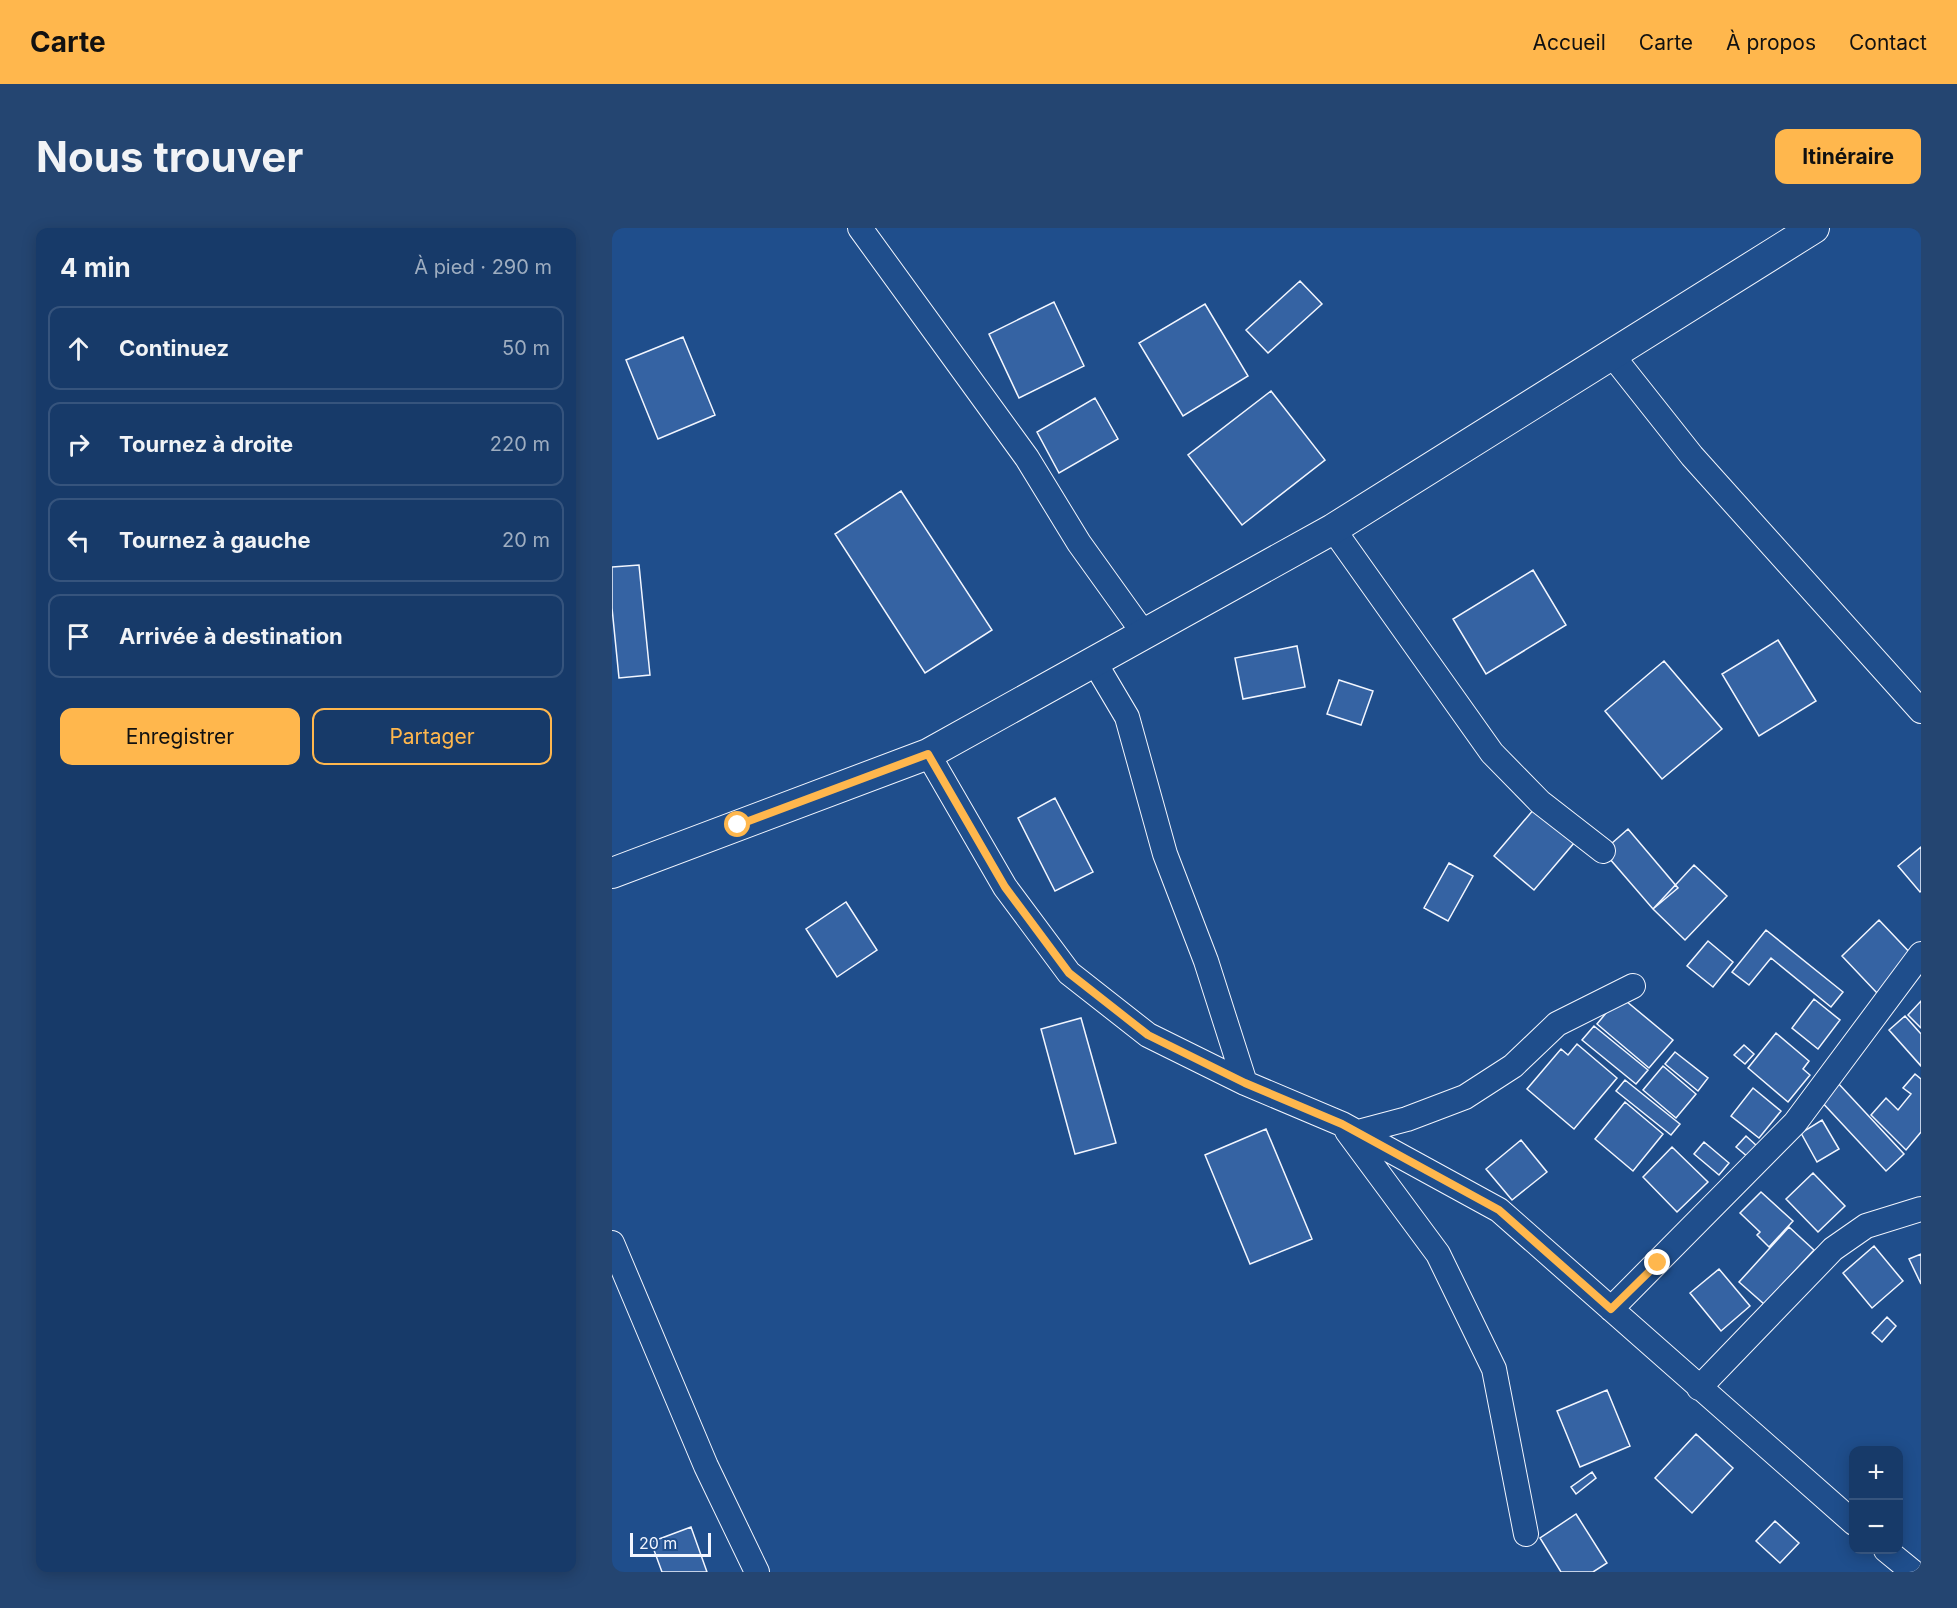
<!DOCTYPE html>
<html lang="fr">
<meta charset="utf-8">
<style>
:root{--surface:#173a69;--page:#244571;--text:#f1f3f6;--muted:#9eadc0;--line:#36547d;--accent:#ffb74d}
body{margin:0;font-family:Inter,sans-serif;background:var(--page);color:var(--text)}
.controls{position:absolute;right:18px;bottom:18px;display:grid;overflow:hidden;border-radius:12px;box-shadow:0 3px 15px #0003}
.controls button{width:54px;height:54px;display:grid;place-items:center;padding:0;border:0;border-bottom:2px solid var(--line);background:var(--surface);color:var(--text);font:30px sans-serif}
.scale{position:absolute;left:18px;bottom:15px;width:81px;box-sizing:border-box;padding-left:6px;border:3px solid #f2f6ff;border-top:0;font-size:16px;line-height:21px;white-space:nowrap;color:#f2f6ff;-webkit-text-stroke:4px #1f4e8c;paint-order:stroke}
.stop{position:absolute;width:18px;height:18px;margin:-14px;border:4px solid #ffb74d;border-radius:50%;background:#fff}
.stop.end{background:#ffb74d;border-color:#fff;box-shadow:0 2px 6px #0008}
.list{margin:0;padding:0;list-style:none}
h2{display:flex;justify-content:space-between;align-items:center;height:78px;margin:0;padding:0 24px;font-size:26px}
h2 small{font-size:20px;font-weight:400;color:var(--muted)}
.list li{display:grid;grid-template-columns:39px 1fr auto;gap:18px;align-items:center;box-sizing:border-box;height:84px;margin:0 12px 12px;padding:0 12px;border:2px solid var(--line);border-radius:12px}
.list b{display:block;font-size:22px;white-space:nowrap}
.list em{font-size:20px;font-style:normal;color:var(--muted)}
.actions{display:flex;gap:12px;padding:18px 24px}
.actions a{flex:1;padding:14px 0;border:2px solid var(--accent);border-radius:12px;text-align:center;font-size:21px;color:var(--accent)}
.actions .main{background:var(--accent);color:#111}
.icon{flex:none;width:33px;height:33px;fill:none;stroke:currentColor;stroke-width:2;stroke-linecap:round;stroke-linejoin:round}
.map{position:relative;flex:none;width:1309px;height:1344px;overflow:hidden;border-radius:12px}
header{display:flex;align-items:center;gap:36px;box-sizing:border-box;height:84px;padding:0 30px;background:var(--accent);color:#111}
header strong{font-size:28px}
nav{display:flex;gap:33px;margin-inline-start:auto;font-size:21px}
.intro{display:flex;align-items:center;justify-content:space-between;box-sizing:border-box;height:144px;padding:0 36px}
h1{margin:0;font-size:42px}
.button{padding:15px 27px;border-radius:12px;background:var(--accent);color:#111;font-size:21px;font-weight:700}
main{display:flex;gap:36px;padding:0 36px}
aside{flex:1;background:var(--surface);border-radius:12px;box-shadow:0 3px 15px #0003}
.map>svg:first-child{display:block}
</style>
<header>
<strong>Carte</strong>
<nav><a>Accueil</a><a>Carte</a><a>À propos</a><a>Contact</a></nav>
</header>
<div class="intro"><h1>Nous trouver</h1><a class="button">Itinéraire</a></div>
<main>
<aside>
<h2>4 min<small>À pied · 290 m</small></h2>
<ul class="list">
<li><svg class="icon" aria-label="ahead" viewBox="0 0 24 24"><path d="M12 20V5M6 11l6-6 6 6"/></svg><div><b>Continuez</b></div><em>50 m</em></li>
<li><svg class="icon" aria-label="right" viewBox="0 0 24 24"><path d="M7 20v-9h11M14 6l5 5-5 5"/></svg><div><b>Tournez à droite</b></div><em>220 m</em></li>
<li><svg class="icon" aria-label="left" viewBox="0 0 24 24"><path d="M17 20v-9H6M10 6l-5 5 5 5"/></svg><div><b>Tournez à gauche</b></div><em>20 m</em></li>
<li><svg class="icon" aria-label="arrive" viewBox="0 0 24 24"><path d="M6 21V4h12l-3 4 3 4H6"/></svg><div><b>Arrivée à destination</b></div></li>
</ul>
<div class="actions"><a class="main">Enregistrer</a><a>Partager</a></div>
</aside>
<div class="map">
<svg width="1309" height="1344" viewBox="0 0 1309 1344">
<rect width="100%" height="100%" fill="#1f4e8c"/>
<path fill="#3563a3" stroke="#f2f6ff" stroke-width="1.5" d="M688,53l22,23 -54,49 -22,-23z
M442,74l30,64 -65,32 -30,-64z
M593,76l43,72 -65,40 -44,-73z
M71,109l32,78 -57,24 -32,-79z
M659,163l54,69 -83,65 -54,-70z
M483,170l23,41 -59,34 -22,-41z
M289,263l91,139 -67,43 -90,-139z
M27,337l11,110 -31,3 -7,-70v-41z
M921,342l33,55 -80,49 -33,-55z
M1166,412l38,61 -57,35 -37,-62z
M685,418l8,41 -62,12 -8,-41z
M1052,433l58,68 -60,50 -57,-68z
M727,452l34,11 -12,34 -34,-11z
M443,570l38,74 -38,19 -37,-73z
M928,574l40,34 -46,54 -40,-34z
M1016,601l50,59 -25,21 -50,-58z
M1309,619v44l-1,1 -22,-26z
M837,635l24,13 -25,45 -24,-13z
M1082,637l33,31 -42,44 -32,-31z
M234,674l31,48 -40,27 -31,-48z
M1267,692l36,38 -38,35 -35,-37z
M1154,702l77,62 -12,15 -60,-49 -22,27 -17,-13z
M1096,713l25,21 -20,25 -26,-21z
M1008,768l53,44 -24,28 -52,-44z
M1202,771l26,21 -22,29 -26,-21z
M1309,773v27l-13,-13z
M1293,788l16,18v32l-32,-36z
M469,790l35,125 -41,11 -34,-125z
M982,798l54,44 -12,14 -54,-44z
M1164,805l33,28 -6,8 7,6 -22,27 -40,-34z
M965,816l40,34 -43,51 -47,-40 34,-40 7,6z
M1132,817l10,9 -9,10 -11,-9z
M1063,824l33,26 -10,13 -33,-27z
M1051,838l33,28 -20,24 -33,-28z
M1303,846l6,5v53l-15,18 -35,-35 15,-17 12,12 13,-16 -8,-6z
M1013,852l55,44 -9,11 -55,-44z
M1225,854l67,72 -18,17 -67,-72z
M1141,860l28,23 -22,27 -28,-22z
M1013,874l38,32 -30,37 -38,-32z
M1210,892l17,29 -22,13 -16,-29z
M654,901l46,110 -62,25 -45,-109z
M1134,908l11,10 -9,11 -12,-10z
M909,912l26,32 -35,28 -26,-31z
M1092,914l25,21 -10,12 -25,-21z
M1060,919l36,35 -31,30 -34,-35z
M1201,945l32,33 -27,26 -32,-33z
M1149,964l32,29 -24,26 -12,-12 3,-3 -20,-19z
M1177,999l25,23 -50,54 -25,-22z
M1262,1018l29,35 -31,27 -29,-35z
M1309,1026v30l-12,-25z
M1107,1041l31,37 -29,25 -31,-38z
M1275,1089l9,9 -14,16 -10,-9z
M995,1162l23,56 -50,21 -23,-56z
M1084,1206l37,34 -41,45 -37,-35z
M980,1244l4,6 -20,16 -5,-7z
M964,1286l31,49 -14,9h-32l-21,-34z
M1163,1293l24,22 -19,20 -24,-22z
M79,1299l16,45h-45l-11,-30z"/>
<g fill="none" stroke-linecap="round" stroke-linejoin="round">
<g stroke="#f2f6ff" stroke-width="26">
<path id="minor" d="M248,0l167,230 52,85 66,92
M1000,127l80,101 229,255
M721,301l159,224 48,49 63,49
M483,435l32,54 38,137 41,107 39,122
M316,526l77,133 64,86 79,62 97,48 97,41 157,86 355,313
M735,903l91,123 56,115 32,165
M746,904l49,-13 58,-22 48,-31 44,-42 76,-38
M0,1015l94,223 51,106
M999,1081l184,-186 126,-169
M1087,1160l134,-139 33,-23 55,-17
M1274,1322l27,22"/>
</g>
<g stroke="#f2f6ff" stroke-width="32">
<path id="tertiary" d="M0,645l316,-119 405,-225 481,-301"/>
</g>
<use href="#minor" stroke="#1f4e8c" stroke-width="24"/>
<use href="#tertiary" stroke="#1f4e8c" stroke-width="30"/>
</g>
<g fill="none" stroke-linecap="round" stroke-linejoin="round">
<path stroke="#ffb74d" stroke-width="8" d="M126,597l190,-71 77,133 64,86 79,62 97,48 97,41 157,86 112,99 47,-46"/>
</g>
</svg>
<div class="controls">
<button>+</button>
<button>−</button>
</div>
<div class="scale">20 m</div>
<div class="stop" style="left:126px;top:597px"></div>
<div class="stop end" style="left:1046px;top:1035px"></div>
</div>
</main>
